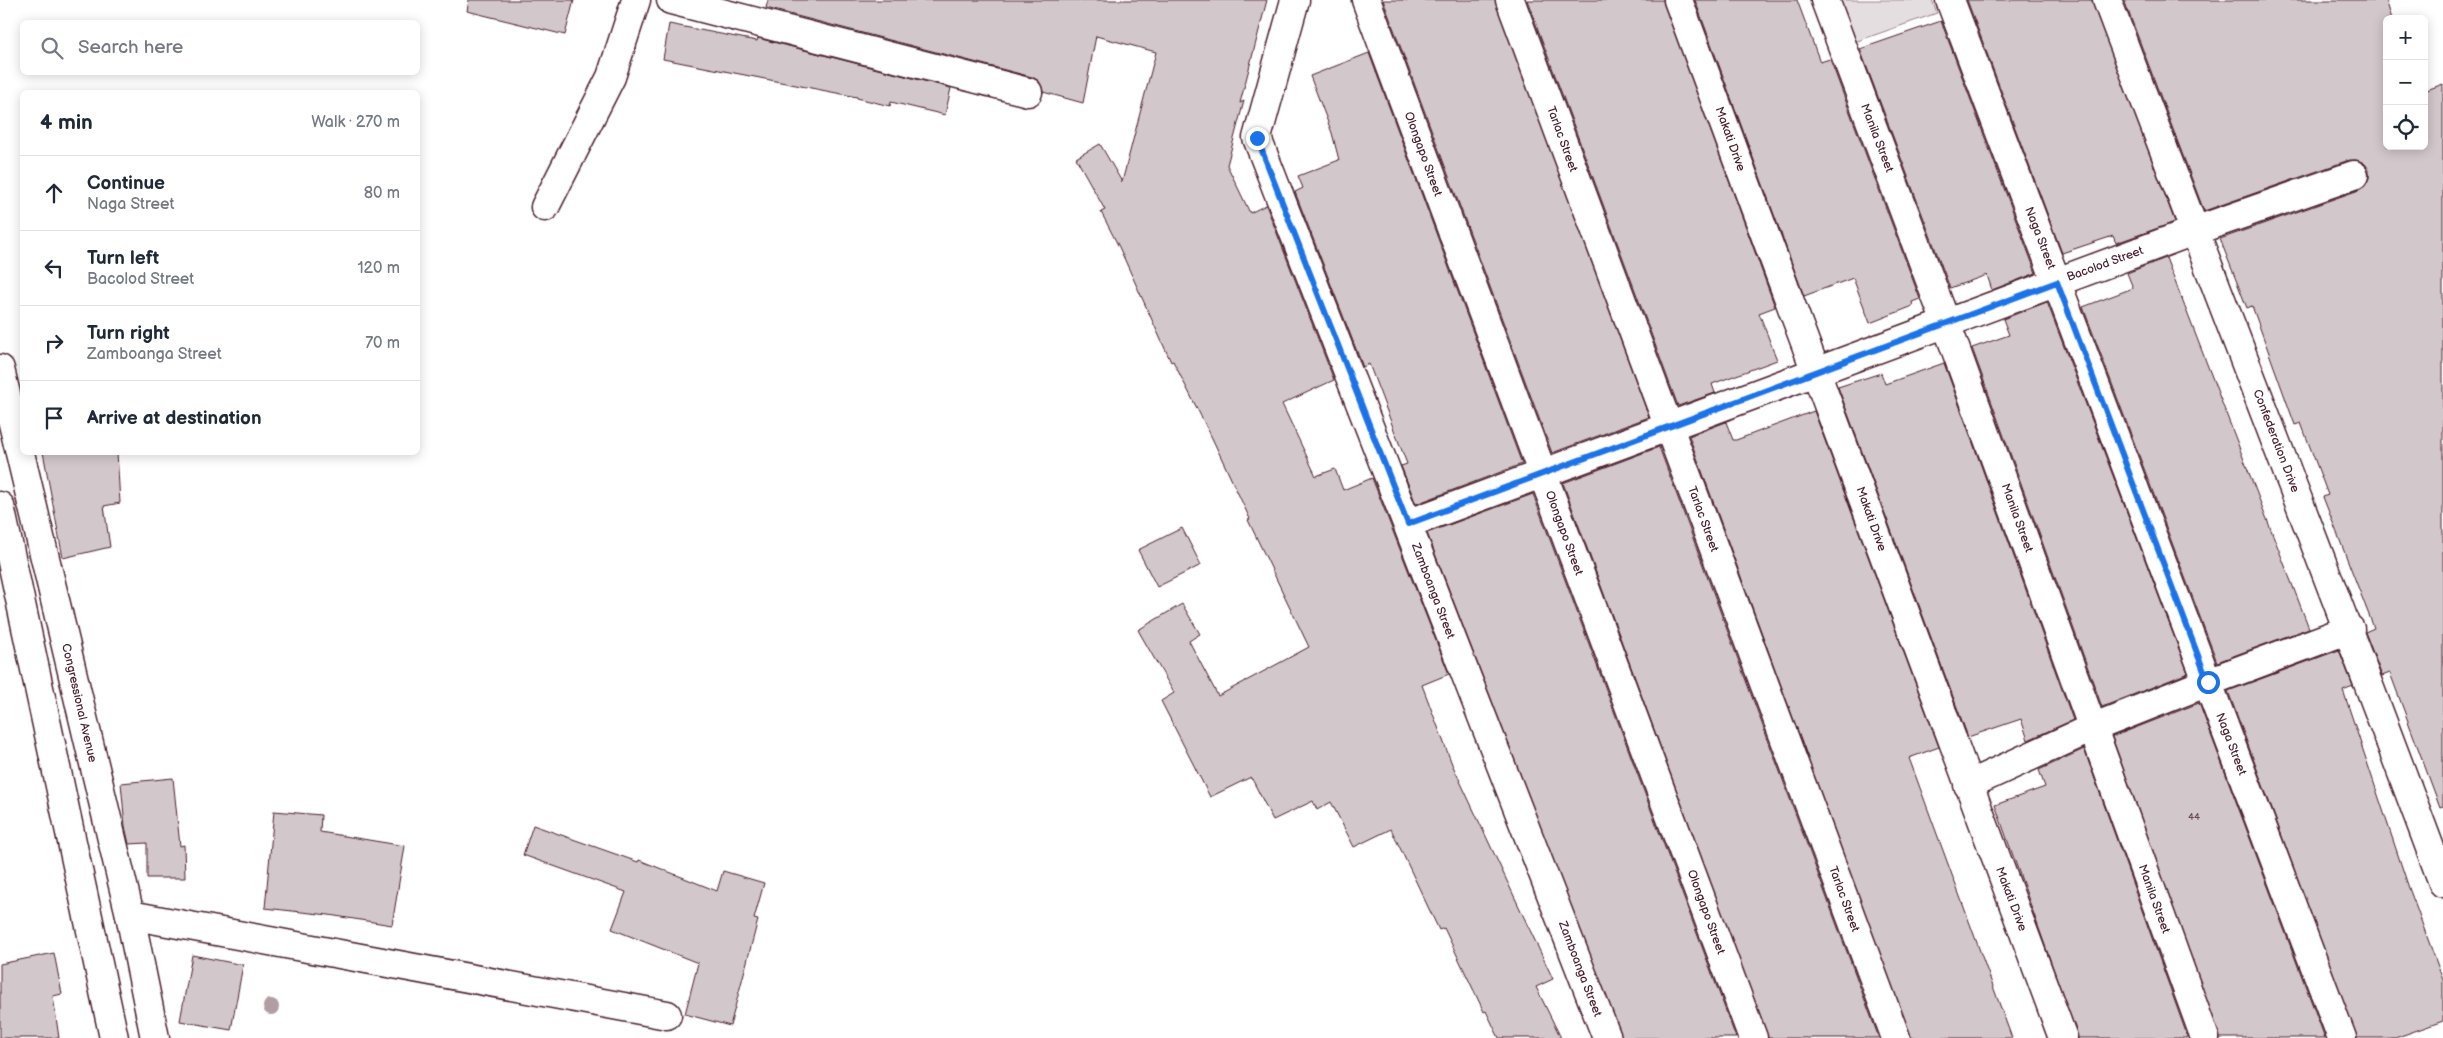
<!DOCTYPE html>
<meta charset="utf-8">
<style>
:root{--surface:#fff;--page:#f6f6f7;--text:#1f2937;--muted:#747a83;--line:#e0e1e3}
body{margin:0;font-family:"Balsamiq Sans",sans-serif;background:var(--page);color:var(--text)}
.controls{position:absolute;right:15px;top:15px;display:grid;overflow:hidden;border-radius:8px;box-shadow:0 2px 12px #0003}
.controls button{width:45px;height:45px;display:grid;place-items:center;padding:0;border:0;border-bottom:1px solid var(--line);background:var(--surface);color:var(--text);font:25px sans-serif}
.stop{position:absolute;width:15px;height:15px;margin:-11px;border:4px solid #1a73e8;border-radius:50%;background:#fff}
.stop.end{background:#1a73e8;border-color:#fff;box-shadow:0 1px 5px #0008}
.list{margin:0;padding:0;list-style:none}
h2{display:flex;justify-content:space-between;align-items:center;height:65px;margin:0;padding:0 20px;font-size:21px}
h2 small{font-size:16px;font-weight:400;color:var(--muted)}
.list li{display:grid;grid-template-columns:32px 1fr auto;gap:15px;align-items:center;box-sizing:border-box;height:75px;padding:0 20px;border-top:1px solid var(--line)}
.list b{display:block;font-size:19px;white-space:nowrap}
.list p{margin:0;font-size:16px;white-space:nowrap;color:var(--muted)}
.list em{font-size:16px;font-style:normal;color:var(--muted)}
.icon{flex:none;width:28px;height:28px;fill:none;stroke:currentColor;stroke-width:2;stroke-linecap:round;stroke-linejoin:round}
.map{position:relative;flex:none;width:2443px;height:1038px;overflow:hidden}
.search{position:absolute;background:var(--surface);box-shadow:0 2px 12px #0003;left:20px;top:20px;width:400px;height:55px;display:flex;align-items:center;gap:12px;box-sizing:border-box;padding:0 18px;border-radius:8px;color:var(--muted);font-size:19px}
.panel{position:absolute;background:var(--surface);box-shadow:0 2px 12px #0003;left:20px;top:90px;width:400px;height:365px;border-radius:8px}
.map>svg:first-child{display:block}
</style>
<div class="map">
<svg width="2443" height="1038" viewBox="0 0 2443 1038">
<rect width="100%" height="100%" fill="#fff"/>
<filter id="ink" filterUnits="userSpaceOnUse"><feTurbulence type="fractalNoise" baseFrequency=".02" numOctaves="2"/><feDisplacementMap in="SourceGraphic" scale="10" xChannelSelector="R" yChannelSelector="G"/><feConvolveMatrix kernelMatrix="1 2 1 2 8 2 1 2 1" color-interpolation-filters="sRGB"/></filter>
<g filter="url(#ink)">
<path fill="#e5dee0" stroke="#987e86" d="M1833,0h99l5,13 -88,31z"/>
<path fill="#d2c7cb" stroke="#4a1f2b" d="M469,0h105l-9,35 -98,-24z
M768,0h499l-27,103 4,-2 -17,64 23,48 16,-8 68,175 -52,24 34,72 19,-7 8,21 29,-12 77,196 -27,11 30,79 101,215 -17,8 25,51h-62l-13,-27 -2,1 -40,-84 -5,2 -48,-101 -37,18 -23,-45 -14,8 -4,-9 -40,19 -22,-43 -41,20 -49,-96 13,-8 -36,-63 44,-26 18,30 -11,7 29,55 91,-49 -61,-127 2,-1 -38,-81 -39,-77 -2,1 -52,-115 -18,-35 4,-2 -29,-52 24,-14 22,38 34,-130 -60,-16 -13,67 -40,-11 -4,-11 -7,-4 -266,-69z
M1383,0h112l154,417 -97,36z
M1527,0h136l112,307 -16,6 18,47 -65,24 3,9 -37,13z
M1695,0h102l23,62 10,-3 90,240 -8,3 1,4 -43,17 -17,-45 -49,18z
M1967,0h125l83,222 -59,21 -3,-7 -51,17z
M2124,0h262l6,19h-5v127h37v-55l19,-7v722l-3,1 -50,-134 -8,3 -17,-44 9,-4 -51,-131 5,-2 -27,-72 -6,2 -43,-119 -5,2 -27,-69 139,-49 6,-4 4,-8v-9l-5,-6 -7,-3h-8l-145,51z
M1941,21l95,252 -44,17 -5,-15 -37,13 -90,-239z
M669,24l88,17 1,-3 193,50 -6,27 -54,-13 -1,4 -33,-8v-1l-194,-38z
M1369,53l153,411 -106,40 -15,-38 6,-2 -38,-100 -6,3 -68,-175 8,-4 -5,-12 41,-16 -7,-27 -22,-57z
M2166,258l143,370 -92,34 -134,-355 50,-19 -6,-15z
M2047,302l141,371 -86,34 -130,-359 37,-13 -6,-16z
M1944,363l129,357 -45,20 -7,-21 -53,18 -130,-350 43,-14 4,11z
M1814,411l125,336 -30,11 103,280h-101l-222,-602 37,-14 7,18h3z
M1659,447l220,591h-111l-205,-555z
M43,452h74l3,51 -16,3 6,41 -47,11z
M1533,494l203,544h-114l-195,-505z
M1182,528l19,37 -44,22 -19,-37z
M2339,650l14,36 -10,4 66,198 34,92v41l-48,17h-38l-129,-347z
M2199,703l126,335h-105l-108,-301z
M2084,749l104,289h-110l-83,-233 50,-18 -6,-17z
M173,778l7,68 4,-1 1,33h-38v-35l-18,1 -4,-18 -4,-43z
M274,811l47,4 -1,17 85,14 -13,79 -63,-10 -64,-7z
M533,825l105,37 1,-2 78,31 6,-20 41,12 -10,36 4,1 -28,106 -45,-12 13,-51 -86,-34 14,-37 -103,-37z
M54,953l8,41 -9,2 6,42h-59v-74z
M192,955l51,10 -12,65 -51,-9z"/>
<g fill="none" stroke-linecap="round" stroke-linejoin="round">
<g stroke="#4a1f2b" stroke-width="31">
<path id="minor" d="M671,0l357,92
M1295,0l-38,138 350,900
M1366,0l387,1038
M1510,0l386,1038
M1678,0l385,1038
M1825,0l121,323 259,715
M1950,0l392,1038
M2107,0c111,295 227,588 336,883
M545,207l66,-130 25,-77
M1407,524l787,-293 160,-56
M1968,785l124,-57 116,-46 142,-53
M130,915l537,100"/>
</g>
<g stroke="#4a1f2b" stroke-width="31">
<path id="major" d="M0,369l130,546 25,123
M0,506l114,532"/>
</g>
<use href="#minor" stroke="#fff" stroke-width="28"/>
<use href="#major" stroke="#fff" stroke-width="28"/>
</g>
<circle fill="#b19ea3" cx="271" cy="1007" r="8"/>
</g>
<g fill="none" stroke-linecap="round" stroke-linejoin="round" filter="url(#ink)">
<path stroke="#1a73e8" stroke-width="6" d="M1257,138l151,386 649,-242 151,400"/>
</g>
<g text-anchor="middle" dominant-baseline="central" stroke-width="4" stroke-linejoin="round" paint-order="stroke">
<g font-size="10" fill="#6c4953">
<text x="2194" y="817">44</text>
</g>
<g font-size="12" fill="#4a1f2b" stroke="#fff">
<text transform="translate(1877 138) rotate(69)">Manila Street</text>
<text transform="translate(1562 139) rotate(70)">Tarlac Street</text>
<text transform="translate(1730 139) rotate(70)">Makati Drive</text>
<text transform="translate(1423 154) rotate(70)">Olongapo Street</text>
<text transform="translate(2040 238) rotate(69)">Naga Street</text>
<text transform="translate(2105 264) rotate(-20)">Bacolod Street</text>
<text transform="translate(2276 441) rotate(69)">Confederation Drive</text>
<text transform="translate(2017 518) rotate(70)">Manila Street</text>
<text transform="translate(1703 519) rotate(70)">Tarlac Street</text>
<text transform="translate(1871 519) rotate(70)">Makati Drive</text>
<text transform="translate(1564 533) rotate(70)">Olongapo Street</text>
<text transform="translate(1433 591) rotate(69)">Zamboanga Street</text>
<text transform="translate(79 703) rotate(77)">Congressional Avenue</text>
<text transform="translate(2231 744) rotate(69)">Naga Street</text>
<text transform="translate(1844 899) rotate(70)">Tarlac Street</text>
<text transform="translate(2011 899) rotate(69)">Makati Drive</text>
<text transform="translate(2154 899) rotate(70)">Manila Street</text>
<text transform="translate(1706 912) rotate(70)">Olongapo Street</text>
<text transform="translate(1580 969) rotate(69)">Zamboanga Street</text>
</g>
</g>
</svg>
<div class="controls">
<button>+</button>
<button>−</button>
<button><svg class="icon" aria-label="locate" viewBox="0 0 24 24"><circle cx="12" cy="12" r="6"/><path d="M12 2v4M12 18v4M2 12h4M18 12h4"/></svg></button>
</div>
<div class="stop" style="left:2208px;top:682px"></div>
<div class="stop end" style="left:1257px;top:138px"></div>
<div class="search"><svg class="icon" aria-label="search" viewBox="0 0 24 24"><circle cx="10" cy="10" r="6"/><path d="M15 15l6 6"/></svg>Search here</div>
<section class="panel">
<h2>4 min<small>Walk · 270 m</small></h2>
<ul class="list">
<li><svg class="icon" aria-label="ahead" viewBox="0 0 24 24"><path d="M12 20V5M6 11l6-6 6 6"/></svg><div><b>Continue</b><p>Naga Street</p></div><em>80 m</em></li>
<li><svg class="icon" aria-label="left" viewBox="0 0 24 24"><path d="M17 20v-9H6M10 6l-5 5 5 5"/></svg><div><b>Turn left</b><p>Bacolod Street</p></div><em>120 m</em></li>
<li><svg class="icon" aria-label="right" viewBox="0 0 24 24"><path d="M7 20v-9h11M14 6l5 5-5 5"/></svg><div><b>Turn right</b><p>Zamboanga Street</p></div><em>70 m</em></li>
<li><svg class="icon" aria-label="arrive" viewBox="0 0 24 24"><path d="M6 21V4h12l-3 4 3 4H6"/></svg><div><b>Arrive at destination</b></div></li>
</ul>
</section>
</div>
